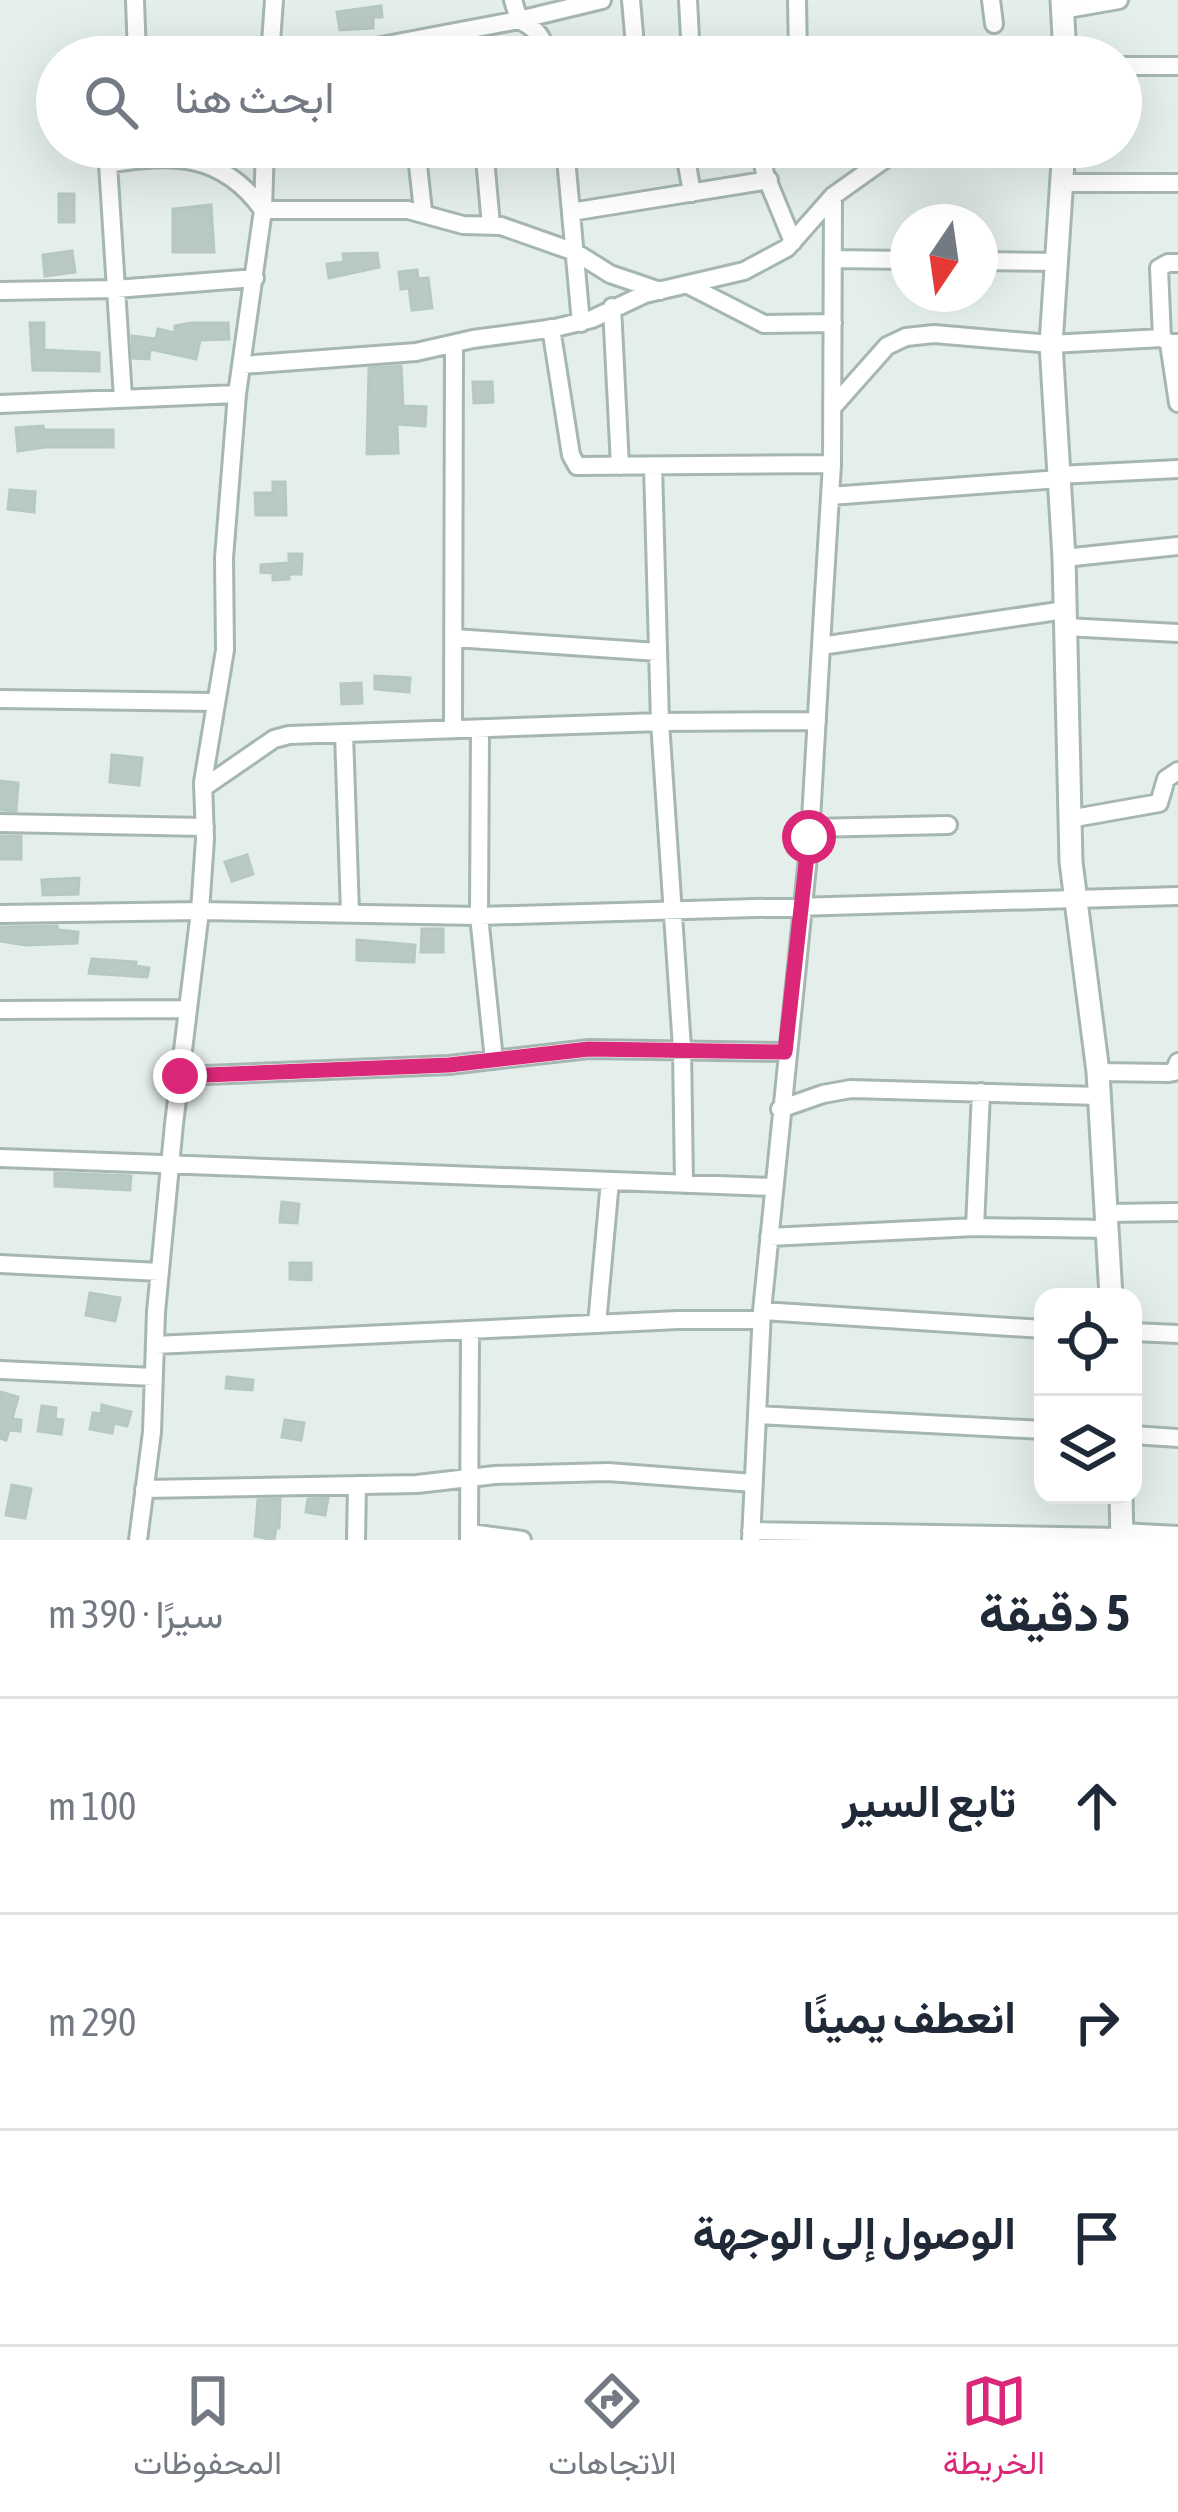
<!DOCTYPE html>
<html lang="ar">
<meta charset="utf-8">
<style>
:root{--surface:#fff;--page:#f6f6f7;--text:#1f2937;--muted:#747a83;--line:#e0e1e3;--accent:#db2777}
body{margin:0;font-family:"Asap Condensed",Vazirmatn,sans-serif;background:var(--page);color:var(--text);direction:rtl}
.controls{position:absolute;right:36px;bottom:36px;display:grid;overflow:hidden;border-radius:24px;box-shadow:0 12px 48px #0002}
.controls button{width:108px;height:108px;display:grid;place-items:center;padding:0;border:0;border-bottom:3px solid var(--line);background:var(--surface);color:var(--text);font:60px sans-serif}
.compass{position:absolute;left:890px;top:204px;width:108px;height:108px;border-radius:50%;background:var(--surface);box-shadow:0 12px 48px #0002;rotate:193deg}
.stop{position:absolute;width:36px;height:36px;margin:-27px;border:9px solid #db2777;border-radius:50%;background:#fff}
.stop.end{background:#db2777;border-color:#fff;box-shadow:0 3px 12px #0008}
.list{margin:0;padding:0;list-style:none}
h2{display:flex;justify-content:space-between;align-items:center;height:156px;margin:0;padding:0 48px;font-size:51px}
h2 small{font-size:39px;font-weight:400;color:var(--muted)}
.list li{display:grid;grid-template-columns:78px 1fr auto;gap:36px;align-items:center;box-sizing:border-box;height:216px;padding:0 48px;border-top:3px solid var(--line)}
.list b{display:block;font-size:45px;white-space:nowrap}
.list em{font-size:39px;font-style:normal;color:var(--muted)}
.icon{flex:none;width:66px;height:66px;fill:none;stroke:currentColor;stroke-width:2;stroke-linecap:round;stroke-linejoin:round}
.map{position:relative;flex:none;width:1178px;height:1540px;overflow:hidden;direction:ltr}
.search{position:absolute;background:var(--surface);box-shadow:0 12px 48px #0002;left:36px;right:36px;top:36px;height:132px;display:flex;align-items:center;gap:30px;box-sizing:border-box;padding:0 42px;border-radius:66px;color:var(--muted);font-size:45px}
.sheet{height:804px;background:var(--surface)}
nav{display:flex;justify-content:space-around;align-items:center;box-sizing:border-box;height:168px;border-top:3px solid var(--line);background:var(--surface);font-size:33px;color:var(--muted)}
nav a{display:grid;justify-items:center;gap:6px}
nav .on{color:var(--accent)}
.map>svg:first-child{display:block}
</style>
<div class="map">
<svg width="1178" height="1540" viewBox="0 0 1178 1540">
<rect width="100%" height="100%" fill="#e4eeeb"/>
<path fill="#b9c9c4" stroke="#b6c8c3" stroke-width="3" d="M381,6l1,11h-9v11l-33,2 -3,-18z
M59,194h15v28h-15z
M211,205l3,47h-41v-43z
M72,251l3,21 -30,4 -2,-21z
M377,253l2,14 -50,11 -2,-14 17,-2 -1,-8z
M417,270l1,9 10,-1 4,30 -20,2 -3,-22 -8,1 -2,-17z
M30,323h14v27l55,3v18l-66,-1z
M191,323h37l1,16 -29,1 -4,19 -46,-10 -1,10 -16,-1 -1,-22 24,3 2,-10 17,4v-7z
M401,366l2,40 23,1 -1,19 -28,-2 1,29 -31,1 2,-86z
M473,382h19l1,20 -19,1z
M43,426l1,4h69v17h-68l-27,4 -2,-23z
M273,482h12l1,33h-30l-1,-22h18z
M10,490l25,2 -1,20 -26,-3z
M289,554h13l-1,20h-12v5l-16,1v-7l-12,-1v-7l28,-2z
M375,676l35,2 -1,14 -34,-3z
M361,683l1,20 -20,1 -1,-20z
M112,755l30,3 -3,27 -29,-3z
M0,781l18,2 -2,28 -16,-1z
M0,836h21v23h-21z
M247,855l6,19 -21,7 -7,-19z
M79,878l-1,16 -35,1 -1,-15z
M57,926v4l21,2 -1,11 -51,2 -26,-4v-14z
M422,929h21v23h-22z
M357,940l58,5 -1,17 -57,-2z
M92,959l44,3 -1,4 14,2 -2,9 -58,-4z
M55,1173l76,3 -1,14 -75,-4z
M282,1202l17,2 -2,19 -17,-1z
M290,1263h21v17l-21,-1z
M90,1293l30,5 -5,23 -29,-6z
M227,1377l26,3 -1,10 -26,-2z
M0,1392l18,5 -6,22 9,1 -1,11 -11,-1 -3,10 -6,-2z
M102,1405l29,7 -4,14 -13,-3 -2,10 -22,-4 3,-16 8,1z
M42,1406l14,2 -1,11 8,1 -2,14 -23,-3z
M285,1420l19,3 -3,17 -19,-3z
M12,1485l19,4 -6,29 -19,-3z
M328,1498l-3,17 -19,-3 2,-13z
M280,1499l-1,29h-3l-2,12 -19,-4 3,-36z"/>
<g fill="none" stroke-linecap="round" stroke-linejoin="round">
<g stroke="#a6b7b3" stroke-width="22">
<path id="minor" d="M135,0l2,57
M513,0l6,20c18,9 25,17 28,37
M631,0l5,57
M688,0l3,57
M797,0l1,57
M991,0l3,24
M1062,10l57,-10
M270,57l4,-57
M323,57l196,-37 83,-20
M1121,66h57
M416,147l7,64
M484,147l7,78
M565,147l16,176
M684,147l8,46
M760,147l5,27 28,68
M265,152l45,-5
M1064,183h114
M571,212l198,-32
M833,259l75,1
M980,261l78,1
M688,285l76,39 69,-1
M0,291l116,-2 139,-11
M612,307l8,159
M551,328l20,127 6,11 255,-2
M1162,338l-3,-70 9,-5h10
M1169,343l9,60
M242,365l174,-13 57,-13 82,-11 37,-9 53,-25 99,-23 43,-23 46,-52 69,-49
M123,398l-15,-234c65,-11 114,-11 155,46h145l55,15 38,1 74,26 35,22 50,17
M0,404l237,-10
M832,408l55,-62 19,-9 28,-3 117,10 111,-6 7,5h9
M653,466l7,256 22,326 2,136
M1058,475l120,-6
M830,496l229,-17
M1064,558l114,-12
M1066,627l112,6
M454,638l204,14
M821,646l244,-36
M0,699l214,3
M453,729l1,-385
M480,729l-1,187 15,144
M344,733l6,180
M203,788l71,-49 15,-4 371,-13 157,-1
M1069,819l90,-16 7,-24 12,-8
M0,823l205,4
M810,828l138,-3
M0,914l200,-3 279,5 699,-20
M0,1010l188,-1
M1098,1072l71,1 5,-1 4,-10
M180,1076l269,-11 140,-16 196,3
M780,1109l43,-15 28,-5 248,7
M0,1158l773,29
M1107,1213l71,-1
M975,1227l6,-135
M769,1237l206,-10 133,2
M0,1264l160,8
M762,1311l281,18
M597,1324l13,-143
M1133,1332l45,2
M155,1345l523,-25h83
M0,1370l154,7
M757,1415l286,15
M1133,1435l45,3
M144,1489l273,-5 78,-9 113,-3 146,11
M751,1531l371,6
M1122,1532l56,3
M470,1533l52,7
M138,1540l14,-108 4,-120 18,-188 26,-213 5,-72 -2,-57 22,-132 -1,-92 13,-164 26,-184 2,-63
M356,1540l1,-55
M469,1540l1,-210
M751,1540l11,-229 48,-474 13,-226 9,-147 1,-268"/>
</g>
<g stroke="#a6b7b3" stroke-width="27">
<path id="tertiary" d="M1062,0l3,57
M1064,147l-13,197 13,214 7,304 27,210 13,225
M1121,1495l1,45"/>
</g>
<use href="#minor" stroke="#fff" stroke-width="16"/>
<use href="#tertiary" stroke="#fff" stroke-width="21"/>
</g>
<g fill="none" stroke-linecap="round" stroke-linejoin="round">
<path stroke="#db2777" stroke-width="15" d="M180,1076l269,-11 140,-16 196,3 24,-215"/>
</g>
</svg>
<div class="controls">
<button><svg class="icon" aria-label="locate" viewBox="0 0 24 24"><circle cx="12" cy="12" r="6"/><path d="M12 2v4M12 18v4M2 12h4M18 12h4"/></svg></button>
<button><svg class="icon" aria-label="layers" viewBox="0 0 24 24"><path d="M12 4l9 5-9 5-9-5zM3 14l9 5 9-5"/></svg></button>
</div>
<svg class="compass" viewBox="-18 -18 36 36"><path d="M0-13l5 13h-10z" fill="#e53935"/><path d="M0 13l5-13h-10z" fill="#747a83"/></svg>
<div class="stop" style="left:809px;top:837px"></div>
<div class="stop end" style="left:180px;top:1076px"></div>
<div class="search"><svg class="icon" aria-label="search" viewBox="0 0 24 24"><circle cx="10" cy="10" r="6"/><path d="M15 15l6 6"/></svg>ابحث هنا</div>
</div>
<section class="sheet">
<h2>5 دقيقة<small>سيرًا · 390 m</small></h2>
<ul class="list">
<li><svg class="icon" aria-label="ahead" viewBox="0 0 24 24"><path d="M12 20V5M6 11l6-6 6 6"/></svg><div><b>تابع السير</b></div><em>100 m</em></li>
<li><svg class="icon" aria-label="right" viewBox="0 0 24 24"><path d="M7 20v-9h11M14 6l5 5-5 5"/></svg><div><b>انعطف يمينًا</b></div><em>290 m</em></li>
<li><svg class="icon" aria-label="arrive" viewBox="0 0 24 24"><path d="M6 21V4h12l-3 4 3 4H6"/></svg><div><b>الوصول إلى الوجهة</b></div></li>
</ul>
</section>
<nav>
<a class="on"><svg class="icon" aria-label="map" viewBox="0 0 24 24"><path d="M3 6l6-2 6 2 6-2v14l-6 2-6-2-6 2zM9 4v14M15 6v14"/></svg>الخريطة</a>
<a><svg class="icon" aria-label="directions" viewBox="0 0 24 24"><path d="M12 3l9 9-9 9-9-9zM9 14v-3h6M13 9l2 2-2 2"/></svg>الاتجاهات</a>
<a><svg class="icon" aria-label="saved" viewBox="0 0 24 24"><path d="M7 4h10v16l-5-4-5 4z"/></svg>المحفوظات</a>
</nav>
